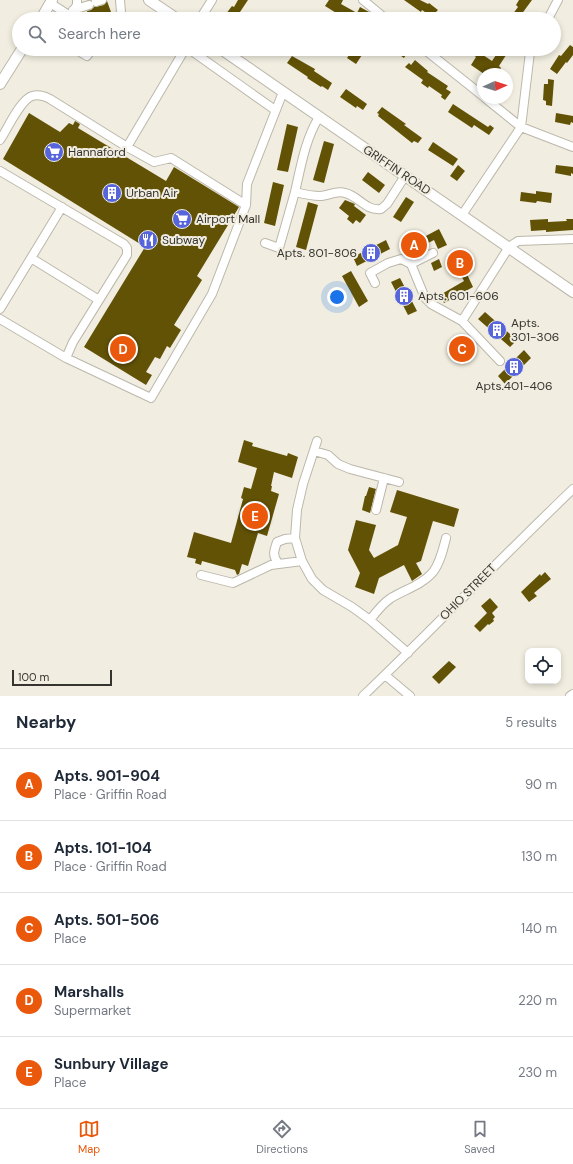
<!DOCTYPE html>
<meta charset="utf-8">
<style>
:root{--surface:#fff;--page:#f2f2f3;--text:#1f2937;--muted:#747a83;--line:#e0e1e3;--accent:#ea580c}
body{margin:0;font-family:"DM Sans",sans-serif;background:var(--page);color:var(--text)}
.controls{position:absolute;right:12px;bottom:12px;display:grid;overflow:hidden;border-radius:8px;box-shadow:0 2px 6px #0003}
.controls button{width:36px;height:36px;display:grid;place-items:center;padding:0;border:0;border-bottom:1px solid var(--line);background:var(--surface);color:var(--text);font:20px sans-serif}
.compass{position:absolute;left:477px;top:68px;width:36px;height:36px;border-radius:50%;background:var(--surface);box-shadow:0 2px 6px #0003;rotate:87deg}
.scale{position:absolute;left:12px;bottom:10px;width:100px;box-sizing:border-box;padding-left:4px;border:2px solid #35342f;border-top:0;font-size:11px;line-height:14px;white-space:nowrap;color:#35342f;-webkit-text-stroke:3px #f1ede0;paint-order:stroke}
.you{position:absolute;left:337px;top:297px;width:14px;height:14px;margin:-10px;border:3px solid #fff;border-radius:50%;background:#1a73e8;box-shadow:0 0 0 6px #1a73e833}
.badge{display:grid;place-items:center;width:26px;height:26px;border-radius:50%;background:var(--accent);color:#fff;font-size:13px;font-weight:700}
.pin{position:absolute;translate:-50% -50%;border:2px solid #fff;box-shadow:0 1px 4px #0006}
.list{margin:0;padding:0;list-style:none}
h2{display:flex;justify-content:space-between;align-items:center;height:52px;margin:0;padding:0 16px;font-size:17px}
h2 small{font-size:13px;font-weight:400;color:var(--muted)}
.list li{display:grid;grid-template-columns:26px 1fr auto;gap:12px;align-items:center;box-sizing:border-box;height:72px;padding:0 16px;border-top:1px solid var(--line)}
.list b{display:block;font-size:15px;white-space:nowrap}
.list p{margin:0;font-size:13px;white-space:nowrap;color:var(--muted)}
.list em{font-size:13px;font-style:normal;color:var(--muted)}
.icon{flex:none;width:22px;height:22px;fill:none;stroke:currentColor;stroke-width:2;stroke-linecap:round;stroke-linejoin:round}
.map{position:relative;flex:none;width:573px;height:696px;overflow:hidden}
.search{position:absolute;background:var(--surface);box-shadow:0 2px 6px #0003;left:12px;right:12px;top:12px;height:44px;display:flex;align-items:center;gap:10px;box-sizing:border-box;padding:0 14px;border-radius:22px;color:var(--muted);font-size:15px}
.sheet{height:412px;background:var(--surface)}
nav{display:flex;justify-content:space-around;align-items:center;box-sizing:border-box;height:56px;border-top:1px solid var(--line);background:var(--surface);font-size:11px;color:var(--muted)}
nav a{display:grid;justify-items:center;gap:2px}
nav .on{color:var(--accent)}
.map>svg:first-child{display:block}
</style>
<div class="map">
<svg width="573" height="696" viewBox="0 0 573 696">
<rect width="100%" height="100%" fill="#f1ede0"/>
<path fill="#625206" d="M238,0h10l-8,12 9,7h-27l10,-13 2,1z
M329,0h14l-2,4 16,9 3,-6 9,5 -4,7h-19l-21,-13z
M404,0h16l8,4 1,-1 9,7 -2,2 10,7h-11l-13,-9 -1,2z
M519,0h13l-14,19h-9l9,-12 -2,-2z
M107,1l4,11 -10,4 1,3h-13l-2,-8 4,-1 3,-3 10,-2z
M570,45l3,2v8l-6,8 -1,-1 -9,12 -7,-5 9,-14 2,1z
M353,49h13l-10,15 -9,-6z
M391,49h11l5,4 -3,5z
M468,49h6l18,12 8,-12h10l-11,17 2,2 -4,6h-13l-13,-9 5,-8 -9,-7z
M292,56l23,13 -1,2 18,12 -4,7 -6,-4 -1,1 -14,-9 1,-1 -21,-14z
M415,60l13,11 -1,1 21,14 -2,3 5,3 -6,8 -4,-3 1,-2 -13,-9 -1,2 -7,-5 2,-3 -18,-13 4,-4 2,2z
M548,79l6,1 -2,26 -6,-1v-4l-3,-1 1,-16h4z
M346,89l21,15 -4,6 -6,-4 -1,2 -16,-11z
M453,104l35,23 2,-2 4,3 -5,7 -15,-10 -2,3 -24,-16z
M382,107l24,17 -2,1 18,13 -4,5 -4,-2 -2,2 -34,-27 1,-2 -2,-1z
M29,113l31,19 9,-9 4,2 2,-4 5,3 -2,4 88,53 8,-14 65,40 -42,69 5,4 -28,45 7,5 -11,18 -3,-2 -7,13 -5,-2 -9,15 6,3 -6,10 -62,-38 61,-100 -142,-88z
M556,113l17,3v7l-2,-1 -1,3 -15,-3z
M287,124l11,3 -10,45 -11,-2z
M324,141l10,3 -10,39 -11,-3z
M433,142l25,17 -5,7 -25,-16z
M458,165l7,6 -8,10 -7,-5z
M556,165l17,2v7l-2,-1v3l-16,-3z
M368,172l17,13 -6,8 -17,-13z
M273,182l11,3 -9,41 -11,-3z
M536,191l16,2 -1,10 -14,-2 -1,2 -16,-2 1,-9 15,2z
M406,197l8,5 -13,20 -8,-5z
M345,200l10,4 -1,2 12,9 -6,8 -4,-3 -3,4 -6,-5 2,-3 -10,-8z
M308,202l10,3 -12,45 -10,-3z
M548,219v3l19,-1 -1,-2h7v11l-27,2v-2l-15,1 -1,-11z
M439,229l8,16 -9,4 -4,-9 -27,14 -5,-9 19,-10 1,3z
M386,240l4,9 -33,17 -4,-9z
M461,253l8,16 -4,1 8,17 -29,16 -4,-8 24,-14 -12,-24z
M439,259l3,8 -8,4 -3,-8z
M351,271l17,30 -9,6 -17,-31z
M400,278l17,33 -9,4 -17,-33z
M485,312l32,28 -7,7 -32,-28z
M457,338l17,15 -5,7 -19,-15z
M524,350l7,8 -26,26 -7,-8z
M244,440l9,3 -1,3 35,10 1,-3 10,4 -6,21 -18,-6 -3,14h1l-1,5 8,3 -12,42 -9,-3 -10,33 -6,-2 -3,10 -2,1 -2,-5 -33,-9 -1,4 -6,-2 1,-4 -9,-2 7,-25 37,11 12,-44 -2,-1 3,-11 7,2 6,-21 -19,-6z
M369,487l7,2 -6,24 -8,-3 3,-14h1z
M397,490l62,19 -5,18 -21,-6 -12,40 -5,2 6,11 -10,7 -8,-16 -25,13 -5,16 -19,-7 5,-14 -12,-23 8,-30 20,5 -7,25 5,8 24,-13 9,-28 -17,-5z
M545,572l6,7 -17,14 3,3 -8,6 -8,-10 19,-18 1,2z
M490,598l8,9 -6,6 3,4 -2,2 1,2 -5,4 -1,-1 -8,8 -6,-6 13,-13 -6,-7z
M449,661l7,6 -17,17 -7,-7z"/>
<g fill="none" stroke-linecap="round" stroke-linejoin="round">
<path stroke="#cbc8bd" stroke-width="8" stroke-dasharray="8 4" stroke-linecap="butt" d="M87,1l2,-1"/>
<g stroke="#bbb8ab" stroke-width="10">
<path id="minor" d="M363,0l23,19
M96,2l6,-2
M50,3l25,16
M73,10l16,-5
M68,19l9,-14v-5
M118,19l3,-7 -1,-12
M200,19l12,-19
M548,19l10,-19
M75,49l12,7 5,-7
M185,49l-58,98 27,15 17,-4 75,47
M189,49l86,61
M424,49l59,47
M485,98l36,29 52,20
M319,117c-14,23 -18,49 -24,75 8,2 16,4 25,4 8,0 16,-6 25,-3 14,3 20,18 36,16l6,-5 18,-28
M0,140c7,-10 20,-40 32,-44 7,-2 12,0 18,3l77,48
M0,171l124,73 3,4v7l-54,87 -7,16
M462,215l59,-88 9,-75 1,-3
M265,243l14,5 16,-56
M31,258l68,42
M411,264l22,-11
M375,283l-5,-10 18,-10 13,-4 10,5 14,34 6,6 31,17 38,40
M0,309l62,-102
M0,319l66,39 85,40 61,-104 34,-89 1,-21 36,-92
M462,321l47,-74 9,-6 55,-2
M317,441l-14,43 -6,26 -2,28 7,23 10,18 11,11 29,17 18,13 38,33
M314,451l14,4 10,9 12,5 49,13
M376,510l8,-32
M278,563c-6,-8 -4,-12 -1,-21l8,-3 10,-1
M201,575l32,8 38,-18 31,-4
M370,620c6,-8 12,-16 21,-22 13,-8 31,-13 42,-26 7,-9 10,-22 13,-34
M385,675l25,21
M363,696c71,-68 139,-139 210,-207
M570,696l3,-2"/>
</g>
<g stroke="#bbb8ab" stroke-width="12">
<path id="major" d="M149,0l28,19
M41,19l11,-19
M221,49l352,243
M0,84l22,-35"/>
</g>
<use href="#minor" stroke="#fff" stroke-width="8"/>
<use href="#major" stroke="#fff" stroke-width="10"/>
</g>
<defs>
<g id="supermarket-disc" transform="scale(1)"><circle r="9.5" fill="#5765dc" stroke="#f1ede0"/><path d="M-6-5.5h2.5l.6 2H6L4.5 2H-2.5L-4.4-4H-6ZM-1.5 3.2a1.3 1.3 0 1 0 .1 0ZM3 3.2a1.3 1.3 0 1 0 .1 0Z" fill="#fff"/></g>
<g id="building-disc" transform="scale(1)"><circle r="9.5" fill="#5765dc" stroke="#f1ede0"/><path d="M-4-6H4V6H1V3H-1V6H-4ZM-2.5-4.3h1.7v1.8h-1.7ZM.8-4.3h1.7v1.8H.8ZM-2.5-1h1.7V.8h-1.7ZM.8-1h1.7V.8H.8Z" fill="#fff"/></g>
<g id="restaurant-disc" transform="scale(1)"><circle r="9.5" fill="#5765dc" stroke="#f1ede0"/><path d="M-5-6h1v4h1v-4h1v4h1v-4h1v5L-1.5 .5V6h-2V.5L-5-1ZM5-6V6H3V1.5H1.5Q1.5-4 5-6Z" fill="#fff"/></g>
</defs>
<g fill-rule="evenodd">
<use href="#supermarket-disc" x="54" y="152"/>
<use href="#building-disc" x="112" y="193"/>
<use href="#supermarket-disc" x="182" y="219"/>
<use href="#restaurant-disc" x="148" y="240"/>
<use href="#building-disc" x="371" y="253"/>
<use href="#building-disc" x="404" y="296"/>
<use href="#building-disc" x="497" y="330"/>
<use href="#building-disc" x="514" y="367"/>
</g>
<g text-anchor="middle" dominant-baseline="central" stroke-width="4" stroke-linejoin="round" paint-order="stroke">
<g font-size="12" fill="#35342f" stroke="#f1ede0" text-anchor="start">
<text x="68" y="152">Hannaford</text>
<text x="126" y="193">Urban Air</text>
<text x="196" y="219">Airport Mall</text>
<text x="162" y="240">Subway</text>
<text x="357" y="253" text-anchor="end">Apts. 801-806</text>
<text x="418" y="296">Apts. 601-606</text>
<text x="511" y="323">Apts.<tspan x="511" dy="14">301-306</tspan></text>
<text x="514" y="386" text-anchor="middle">Apts.401-406</text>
</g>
<g font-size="12" fill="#35342f" stroke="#f1ede0">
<text transform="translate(397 170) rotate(34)">GRIFFIN ROAD</text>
<text transform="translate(468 592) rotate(-45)">OHIO STREET</text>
</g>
</g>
</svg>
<div class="controls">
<button><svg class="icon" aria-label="locate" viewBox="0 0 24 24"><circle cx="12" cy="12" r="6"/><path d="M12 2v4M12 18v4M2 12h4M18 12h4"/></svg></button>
</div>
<svg class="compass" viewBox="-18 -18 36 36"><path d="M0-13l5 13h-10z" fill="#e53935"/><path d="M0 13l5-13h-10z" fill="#747a83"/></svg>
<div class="scale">100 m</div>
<div class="you"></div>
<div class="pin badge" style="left:414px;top:245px">A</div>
<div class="pin badge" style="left:460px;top:263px">B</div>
<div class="pin badge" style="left:462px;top:349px">C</div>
<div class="pin badge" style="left:123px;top:349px">D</div>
<div class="pin badge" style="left:255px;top:516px">E</div>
<div class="search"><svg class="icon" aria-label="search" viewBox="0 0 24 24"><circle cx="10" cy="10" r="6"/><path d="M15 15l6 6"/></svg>Search here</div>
</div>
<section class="sheet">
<h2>Nearby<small>5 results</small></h2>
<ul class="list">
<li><span class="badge">A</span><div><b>Apts. 901-904</b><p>Place · Griffin Road</p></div><em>90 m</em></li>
<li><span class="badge">B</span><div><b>Apts. 101-104</b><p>Place · Griffin Road</p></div><em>130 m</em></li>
<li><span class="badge">C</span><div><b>Apts. 501-506</b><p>Place</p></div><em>140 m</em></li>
<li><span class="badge">D</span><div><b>Marshalls</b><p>Supermarket</p></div><em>220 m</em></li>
<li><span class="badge">E</span><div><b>Sunbury Village</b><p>Place</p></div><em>230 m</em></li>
</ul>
</section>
<nav>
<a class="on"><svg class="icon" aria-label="map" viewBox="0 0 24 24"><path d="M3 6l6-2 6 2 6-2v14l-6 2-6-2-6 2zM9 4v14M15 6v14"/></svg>Map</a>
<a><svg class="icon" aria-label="directions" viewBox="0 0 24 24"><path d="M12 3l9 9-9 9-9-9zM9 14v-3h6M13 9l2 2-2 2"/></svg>Directions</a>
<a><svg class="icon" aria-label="saved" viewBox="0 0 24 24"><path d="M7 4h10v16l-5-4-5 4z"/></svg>Saved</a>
</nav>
